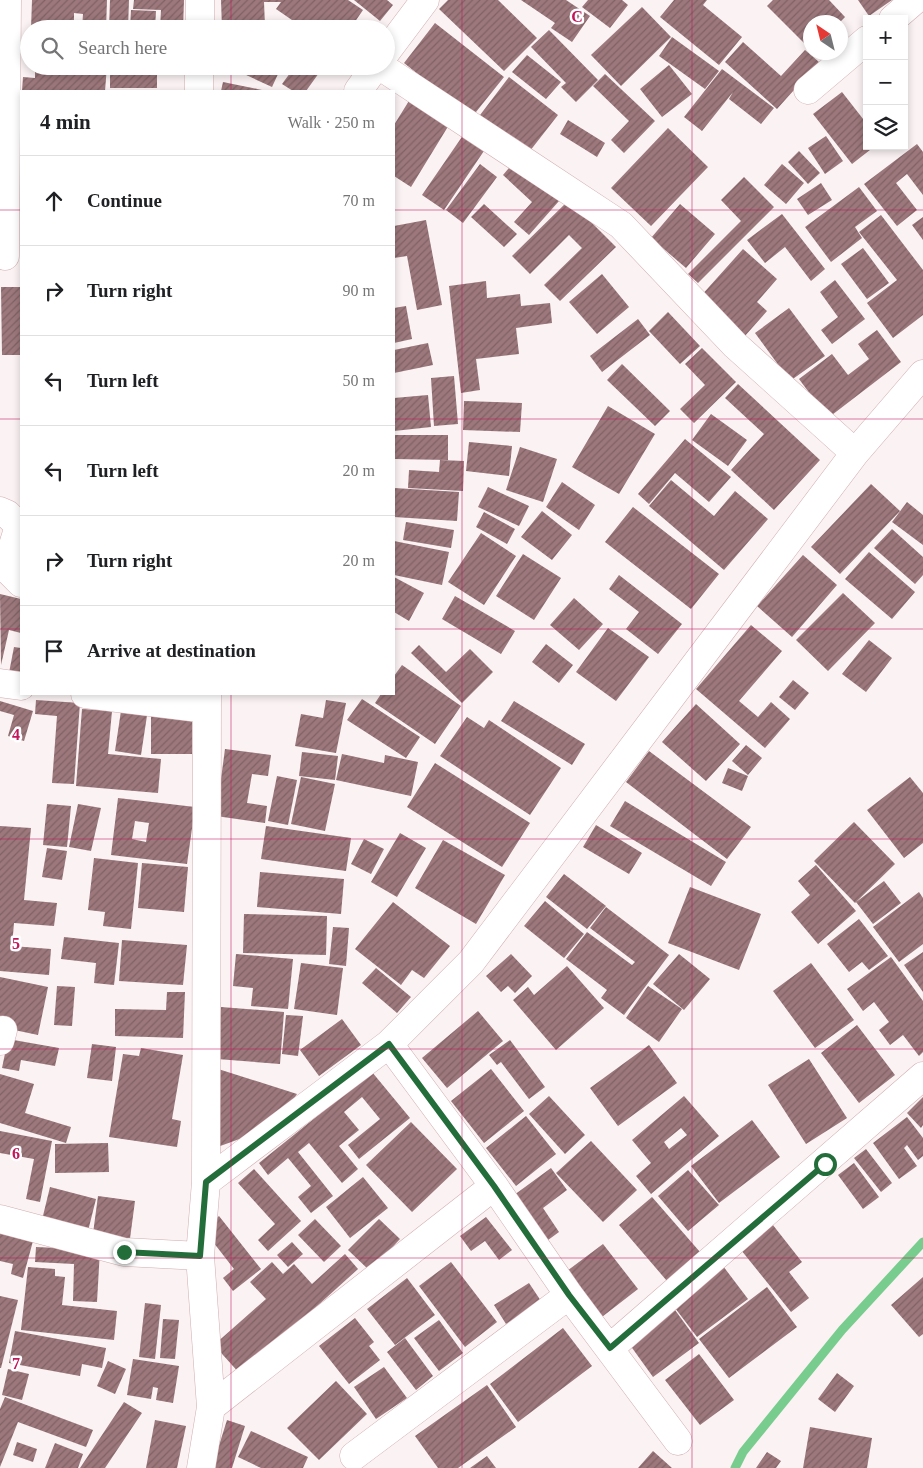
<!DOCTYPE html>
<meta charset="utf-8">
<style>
:root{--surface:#fff;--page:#f2f2f2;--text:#202124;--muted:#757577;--line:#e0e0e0}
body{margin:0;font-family:Georgia,serif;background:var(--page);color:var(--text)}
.controls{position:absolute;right:15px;top:15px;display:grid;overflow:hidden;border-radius:0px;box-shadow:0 2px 8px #0003}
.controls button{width:45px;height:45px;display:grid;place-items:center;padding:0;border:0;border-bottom:1px solid var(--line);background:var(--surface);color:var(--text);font:25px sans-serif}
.compass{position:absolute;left:803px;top:15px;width:45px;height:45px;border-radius:50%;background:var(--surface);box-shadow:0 2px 8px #0003;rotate:325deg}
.stop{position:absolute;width:15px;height:15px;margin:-11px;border:4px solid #236d3b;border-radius:50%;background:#fff}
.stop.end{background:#236d3b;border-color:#fff;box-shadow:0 1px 5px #0008}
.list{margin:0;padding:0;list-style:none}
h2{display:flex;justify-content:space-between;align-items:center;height:65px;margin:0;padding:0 20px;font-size:21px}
h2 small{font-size:16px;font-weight:400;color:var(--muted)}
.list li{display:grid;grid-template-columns:32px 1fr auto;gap:15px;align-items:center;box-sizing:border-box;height:90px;padding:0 20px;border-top:1px solid var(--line)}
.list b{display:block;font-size:19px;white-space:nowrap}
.list em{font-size:16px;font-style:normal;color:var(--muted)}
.icon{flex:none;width:28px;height:28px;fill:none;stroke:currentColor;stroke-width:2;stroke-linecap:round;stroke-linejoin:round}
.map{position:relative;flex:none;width:923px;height:1468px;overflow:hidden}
.search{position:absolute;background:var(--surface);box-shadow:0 2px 8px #0003;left:20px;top:20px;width:375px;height:55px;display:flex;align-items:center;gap:12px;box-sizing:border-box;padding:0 18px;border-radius:28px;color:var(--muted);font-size:19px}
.panel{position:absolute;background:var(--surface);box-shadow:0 2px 8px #0003;left:20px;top:90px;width:375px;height:605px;border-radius:0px}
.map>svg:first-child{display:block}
</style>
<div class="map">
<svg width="923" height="1468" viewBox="0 0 923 1468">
<defs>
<pattern id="building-hatch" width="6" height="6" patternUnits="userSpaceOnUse" patternTransform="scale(1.25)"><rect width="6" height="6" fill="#9c787c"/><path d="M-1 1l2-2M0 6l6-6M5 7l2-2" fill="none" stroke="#806265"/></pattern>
</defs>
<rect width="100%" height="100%" fill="#faf2f3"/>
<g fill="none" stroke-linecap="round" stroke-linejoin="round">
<path stroke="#78cc8d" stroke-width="9" d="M735,1468l8,-16 99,-122 81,-88"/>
</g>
<path fill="url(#building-hatch)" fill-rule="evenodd" d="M32,0h75l-1,29h-24l1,-15 -9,-1v16h-43z
M110,0h19l-1,29h-19z
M134,0h50l-1,29h-23l1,-19 -28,-1z
M221,0h127l15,10 -13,19h-45l-29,-20 5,-7h-17l1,24 -43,3z
M354,0h33l6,5 -13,16z
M448,0h50l39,38 -33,33 -65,-62z
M521,0h45l24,16 -18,26 -21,-14 4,-5z
M588,0h34l6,5 -18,23 -28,-21z
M674,0h33l-4,5 39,32 -23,28 -59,-48z
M773,0h56l16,17 -5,5h-30v27l-43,-43z
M858,0h34l-23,16z
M642,7l29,30 -50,49 -30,-31z
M131,10l25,1 -1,18h-25z
M435,23l69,54 -32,40 -68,-54z
M549,30l49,50 -22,22 -15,-15 5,-4 -35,-36z
M672,37l47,34 -14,18 -46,-33z
M743,42l38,34 24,-26 14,12 -42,47 -52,-47z
M527,55l34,27 -15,17 -34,-27z
M669,65l23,29 -30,23 -22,-28z
M35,66l45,2v-2h27l-2,25h-83l1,-14 12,1z
M110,66h47v22h-47z
M222,66h22v7l-22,1z
M248,66h18l13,6 -7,15 -28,-13z
M290,66h34l-18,25h-13l-11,-7 11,-15z
M722,69l52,39 -13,16 -32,-25 4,-7 -31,39 -18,-14z
M605,74l50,47 -31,32 -13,-13 18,-19 -36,-35z
M509,77l49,38 -32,41 -49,-37z
M223,82l39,8v1h-41z
M842,92l25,32v22h8l-23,18 -39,-50z
M412,96l40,24 -41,67 -17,-11v-51z
M568,120l37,23 -8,14 -37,-23z
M668,128l40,39 -57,59 -40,-38z
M466,131l22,14 -44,65 -22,-15z
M826,136l17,25 -18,13 -17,-26z
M917,144l6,8v43l-16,-21 -11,9 21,27 -20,16 -33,-42z
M799,151l21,22 -12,11 -20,-22z
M515,161l44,40 -30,34 -15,-13 18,-20 -29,-27z
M480,164l17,13 -34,46 -17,-13z
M782,164l22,19 -18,21 -22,-19z
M744,177l30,30 -76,76 -10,-9 53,-53 -20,-21z
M821,183l11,17 -24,15 -11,-16z
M859,187l18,24 -22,16 7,11 -31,24 -26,-35z
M569,200l47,47 -56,54 -16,-16 38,-37 -13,-13 -39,39 -18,-18z
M484,204l33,30 -13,13 -33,-30z
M680,204l35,30 -29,34 -35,-30z
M782,214l43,55 -14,12 -26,-34 -20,16 -18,-23z
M881,215l42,55v45l-30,23 -26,-35 30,-23 -38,-48z
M923,217v23l-11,-15z
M426,220l16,85 -25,5 -10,-54 -13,2v-32z
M863,248l26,35 -22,16 -26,-35z
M743,249l34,30 -20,23 10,9 -23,26 -44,-40z
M602,274l27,33 -32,27 -28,-32z
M835,280l30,39 -33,25 -11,-14 17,-13 -18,-25z
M486,281l1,17 33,-4 1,12 29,-3 2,20 -36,5 3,26 -43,5 4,31 -19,3 -12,-107z
M1,287h20v68h-19z
M406,306l6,33 -18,4v-35z
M789,308l36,48 -35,25 -35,-48z
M668,312l32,34 -20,18 -31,-33z
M638,319l12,16 -48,37 -12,-16z
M877,330l24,32 -73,56 -29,-39 33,-25 16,21 21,-16 -11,-15z
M428,343l5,22 -39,8v-23z
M702,348l34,34 -42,41 -14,-14 25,-24 -20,-21z
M622,364l48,47 -15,15 -48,-46z
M454,376l4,48 -24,2 -3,-48z
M738,384l82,76 -46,50 -43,-40 33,-36 -39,-36z
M428,395l3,32 -37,4v-33z
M464,401l58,2 -2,29 -57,-2z
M608,406l47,28 -36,60 -47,-27z
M711,414l36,26 -19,26 -36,-26z
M394,435h54v25l-54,-1z
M685,439l46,38 -22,25 -34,-29 -26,31 -11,-10z
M469,442l43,4 -3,30 -43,-5z
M520,447l37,12 -14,43 -37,-12z
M440,460l24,1 -1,30 -55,-3 1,-18 30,2z
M671,480l43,36 21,-25 33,28 -44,51 -75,-64z
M562,482l33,23 -16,25 -33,-23z
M871,484l29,27 -60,63 -29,-27z
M488,487l41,19 -10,20 -41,-19z
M394,488l65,4 -2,29 -63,-4z
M907,502l16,13v30l-31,-23z
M633,507l86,67 -28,35 -86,-67z
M542,511l30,24 -20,25 -31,-23z
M484,512l31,17 -8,15 -31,-17z
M406,522l48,8 -3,18 -48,-8z
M892,529l31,28v18l-8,9 -41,-36z
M481,533l35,23 -32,49 -36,-23z
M394,541l55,11 -7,33 -48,-10z
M869,552l46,40 -23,27 -47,-40z
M523,554l38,24 -27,42 -38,-24z
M803,555l34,30 -45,52 -35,-31z
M619,575l63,49 -24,30 -32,-25 13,-17 -30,-23z
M394,577l30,16 -15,28 -15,-9z
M843,593l32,30 -47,48 -32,-31z
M0,594l21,5v34l-12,-3 -8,35z
M455,596l60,35 -14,23 -59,-35z
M574,598l29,26 -24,26 -29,-25z
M751,625l31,26 -43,50 19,16 13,-15 19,17 -25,29 -69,-59z
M608,628l41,29 -33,44 -40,-29z
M869,640l23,18 -26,34 -24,-18z
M546,644l27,21 -14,18 -27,-21z
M419,645l27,27 24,-23 23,23 -31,31 -51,-50z
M14,647l7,1v33l-13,-3z
M402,665l59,41 -26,38 -60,-41 6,-9h13v-18z
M793,680l16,13 -14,17 -16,-13z
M362,699l58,38 -14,21 -59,-38z
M36,700l44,3 -6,81 -22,-1 5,-67 -22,-2z
M326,700l20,3 -10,50 -41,-7 6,-32 22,4z
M0,701l33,10 -9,30 -16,-5 6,-21 -14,-4z
M514,701l71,43 -13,21 -71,-44z
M122,704l26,5 -7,46 -26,-4z
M696,704l44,40 -34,37 -44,-39z
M82,709l30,2 -4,43 53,5 -3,34 -82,-7z
M192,710v44h-41v-43z
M467,717l17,11 5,-8 72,48 -31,47 -90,-59z
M746,745l16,13 -14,17 -16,-14z
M225,749l46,6 -3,21 -16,-2 -5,29 20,3 -2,17 -49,-7z
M649,751l102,76 -24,32 -101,-77z
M302,752l36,4 -3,24 -36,-4z
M342,754l42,9 1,-8 33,7 -7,34 -75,-16z
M435,763l95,60 -28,44 -95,-60z
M728,768l20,8 -6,15 -20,-8z
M277,776l20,4 -9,45 -20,-4z
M301,777l34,7 -10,47 -34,-7z
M910,777l13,16v50l-19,15 -37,-48z
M118,798l77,9 -8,57 -76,-9zM135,821l14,2 -3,19 -14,-3z
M625,801l101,61 -15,24 -101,-60z
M47,804l24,2 -4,41 -24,-2z
M78,804l23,4 -10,43 -22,-4z
M854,822l41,42 -40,39 -41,-42z
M596,825l46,28 -13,21 -46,-27z
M0,826l31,2 -7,72 33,3 -3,23 -40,-3 -2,23 39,3 -2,26 -49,-4z
M266,826l85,12 -5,33 -85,-12z
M400,833l26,15 -29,49 -26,-15z
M364,839l20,10 -13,25 -20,-10z
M443,840l62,35 -29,49 -61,-36z
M47,848l20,3 -5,29 -20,-3z
M94,858l44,5 -7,66 -28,-3 2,-14 -17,-2z
M142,863l46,4 -4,45 -46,-4z
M816,865l40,46 -38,33 -27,-32 19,-17 -12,-14z
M260,872l84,7 -3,35 -84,-7z
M564,874l42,32 -19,23 -41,-32z
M884,881l17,22 -28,21 -17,-22z
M690,887l71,27 -22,56 -71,-27z
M919,892l4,6v46l-24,18 -26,-35z
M545,901l39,33 -20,24 -40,-32z
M393,902l57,44 -26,32 -12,-8 -11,15 -46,-36z
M606,907l63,48 -45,60 -23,-17 6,-8 -41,-31 21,-27 45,33 3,-3 -45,-34z
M244,914l83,2 -1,39 -83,-2z
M859,919l29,37 -19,14 -7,-8 -13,10 -22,-28z
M333,927l16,1 -3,38 -17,-2z
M64,937l55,6 -5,42 -20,-2 2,-20 -35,-4z
M122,940l65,5 -4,40 -64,-4z
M923,952v40l-19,-27z
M236,954l57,5 -5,50 -37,-3 2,-18 -20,-2z
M511,954l21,22 -17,17 -7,-7 -7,6 -15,-16z
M679,954l31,25 -26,31 -31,-26z
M891,957l32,44v51l-4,4 -16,-21 -13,10 -11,-15 10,-8 -15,-20 -11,9 -16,-22z
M301,963l42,5 -6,47 -43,-6z
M811,963l43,57 -39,28 -42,-57z
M567,966l37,42 -48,42 -43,-50 15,-13 6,8z
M376,968l35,29 -14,16 -35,-30z
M0,977l48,10 -10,48 -38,-8z
M57,986l18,1 -3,39 -18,-1z
M648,986l34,23 -23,33 -33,-24z
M167,992h18l-2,46 -68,-2v-27l51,1z
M221,1007l63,5 -4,52 -63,-5z
M478,1011l25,30 -56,47 -25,-30z
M286,1015l17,1 -5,40 -16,-2z
M342,1019l19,26 -42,31 -19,-26z
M857,1025l38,50 -36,28 -38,-50z
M8,1039l51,9 -4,18 -34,-6 -2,11 -17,-3z
M510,1040l35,47 -16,12 -28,-37 -4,3 -8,-10z
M92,1044l24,3 -4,34 -25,-3z
M649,1045l28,38 -59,43 -28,-38z
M141,1048l42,7 -11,64 9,2 -4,26 -68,-10 14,-83 16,2z
M809,1059l38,59 -41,26 -38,-59z
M215,1068l82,26 -22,32 -63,23z
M491,1069l33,42 -40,32 -33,-42z
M372,1072l38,46 -51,41 -11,-14 32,-26 -18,-22 -18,15 15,18 -20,16 19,23 -16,14 -33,-40 -11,9 35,44 -22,17 -13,-16 13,-11 -23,-28 -20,17 -9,-12z
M0,1074l34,10 -9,29 46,14 -5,16 -66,-20z
M549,1096l36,39 -20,19 -36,-40z
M684,1096l35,40 -68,58 -15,-18 15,-13 -19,-23zM681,1128l6,7 -18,14 -5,-7z
M923,1097v28l-2,3 -14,-15z
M526,1116l30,38 -40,32 -30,-38z
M907,1117l16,21v18l-5,4 -11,-15 -3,3 13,18 -18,13 -26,-36z
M752,1120l28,37 -61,46 -28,-37z
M411,1122l46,47 -45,43 -46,-47z
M0,1131l52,10 -12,61 -14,-3 8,-40 -34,-6z
M591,1141l46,49 -34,32 -47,-49z
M108,1143l1,29 -54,1v-29z
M866,1149l26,34 -11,9 -27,-34z
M854,1163l25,34 -16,12 -25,-34z
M551,1168l16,22 -24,18 16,24 -15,11 -34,-45z
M254,1169l47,52 -33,30 -10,-11 17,-16 -37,-41z
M688,1170l31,35 -31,26 -30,-35z
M363,1177l25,31 -38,30 -24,-31z
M50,1187l46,12 -9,36 -46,-11z
M98,1196l37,5 -6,45 -37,-5z
M652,1197l48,55 -33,29 -48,-56z
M219,1216l42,53 -28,22 -10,-13 11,-9 -31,-40z
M486,1217l26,33 -13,10 -14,-19 -14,10 -11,-15z
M315,1219l26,27 -17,16 -26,-27z
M379,1219l21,20 -30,32 -22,-21z
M769,1220l33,42 -13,10 20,26 -18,14 -54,-67z
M0,1233l33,8 -10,37 -12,-4 2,-10 -13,-3z
M292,1242l11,12 -15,13 -11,-12z
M603,1244l35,45 -40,31 -35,-46z
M36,1247l64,3 -3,52 -24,-1 1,-37 -39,-2z
M345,1254l13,15 -117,106 -27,-30 52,-46 -16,-17 22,-20 11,12 11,-10 18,20z
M451,1262l46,60 -32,25 -46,-61z
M723,1266l25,33 -51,38 -25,-33z
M28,1267l27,2v7l10,1 -3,28 55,6 -3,29 -93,-10z
M923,1277v57l-4,3 -28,-32z
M407,1278l28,37 -40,30 -28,-36z
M529,1283l12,18 -35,23 -12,-19z
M767,1287l30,40 -68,51 -30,-39z
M0,1296l18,4 -17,68h-1z
M145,1303l16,2 -6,54 -16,-2z
M675,1310l24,33 -46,34 -23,-32z
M355,1318l19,24 -5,4 11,14 -31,24 -30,-38z
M163,1319l16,1 -4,39 -15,-1z
M439,1320l24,33 -24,18 -25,-33z
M563,1328l29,38 -74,56 -28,-38z
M15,1331l91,17 -4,20 -20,-4 -2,12 -71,-13z
M405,1338l28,38 -17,14 -29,-38z
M699,1354l35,46 -34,25 -35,-45z
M133,1359l46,7 -6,37 -17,-3 2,-12 -5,-1 -2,12 -24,-4z
M108,1361l18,8 -11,25 -18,-8z
M384,1367l23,31 -31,21 -22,-32z
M8,1369l21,5 -7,26 -20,-5z
M837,1373l17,13 -19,26 -17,-13z
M336,1381l31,33 -48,46 -32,-32z
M487,1385l29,42 -58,41h-20l-23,-32z
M5,1397l88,33 -7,17 -68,-25 -18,45v-58z
M124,1402l18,11 -37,55h-25z
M155,1420l31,6 -9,42h-31z
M227,1420l18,6 -13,42h-20z
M810,1427l62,11 -5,30h-64z
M251,1431l57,26 -5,11h-42l-23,-11z
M17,1442l20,7 -4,13 -20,-7z
M55,1443l28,11 -5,14h-33z
M653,1451l19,17h-34z
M767,1452l14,9 -5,7h-20z
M487,1456l9,12h-26z"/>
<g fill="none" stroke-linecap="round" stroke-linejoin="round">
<g stroke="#d3acb0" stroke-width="29">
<path id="minor" d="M893,19l22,-19
M200,29v-29
M386,52l39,-52
M380,66l241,159 114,120 120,108
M808,90l59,-50
M199,91v-25
M358,91l18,-25
M5,256l2,-256
M0,511l7,3 12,12 -13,42 15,15
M0,683l21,3
M85,694l122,15
M0,1041l3,-11
M389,1044l105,142 75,109 109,146
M206,1182l183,-138 82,-82 384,-509 68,-79
M0,1219l124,33 76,4
M610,1348l313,-272
M211,1407l283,-221
M354,1456l215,-161
M201,1468l10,-61 -11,-151 6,-74 1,-488"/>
</g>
<use href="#minor" stroke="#fff" stroke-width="28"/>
</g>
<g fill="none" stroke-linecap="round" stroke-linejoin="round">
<path stroke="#236d3b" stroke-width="6" d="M124,1252l76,4 6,-74 183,-138 105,142 75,109 41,53 215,-184"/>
</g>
<path fill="none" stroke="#c2185b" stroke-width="1" stroke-opacity="0.55" d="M231,0v29M462,0v1468M692,0v1468M231,66v25M0,210h21M394,210h529M0,419h21M394,419h529M0,629h21M394,629h529M231,694v774M0,839h923M0,1049h923M0,1258h923"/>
<g font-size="16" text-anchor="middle" font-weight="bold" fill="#c2185b" stroke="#fff" stroke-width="5" stroke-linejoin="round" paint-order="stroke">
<text x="577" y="22">C</text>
<text x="16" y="740">4</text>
<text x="16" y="949">5</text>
<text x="16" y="1159">6</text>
<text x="16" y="1369">7</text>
</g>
</svg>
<div class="controls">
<button>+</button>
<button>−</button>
<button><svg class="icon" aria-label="layers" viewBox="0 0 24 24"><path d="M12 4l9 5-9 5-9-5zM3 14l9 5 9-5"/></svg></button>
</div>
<svg class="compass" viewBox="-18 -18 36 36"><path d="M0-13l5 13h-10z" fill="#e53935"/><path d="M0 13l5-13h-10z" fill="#757577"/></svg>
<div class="stop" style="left:825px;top:1164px"></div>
<div class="stop end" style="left:124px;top:1252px"></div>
<div class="search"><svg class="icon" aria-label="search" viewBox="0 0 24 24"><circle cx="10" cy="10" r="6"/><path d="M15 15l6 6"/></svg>Search here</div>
<section class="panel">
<h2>4 min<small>Walk · 250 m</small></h2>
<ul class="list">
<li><svg class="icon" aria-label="ahead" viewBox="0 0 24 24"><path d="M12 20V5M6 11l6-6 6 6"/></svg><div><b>Continue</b></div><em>70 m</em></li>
<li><svg class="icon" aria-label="right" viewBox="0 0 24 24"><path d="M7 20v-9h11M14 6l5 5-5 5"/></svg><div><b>Turn right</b></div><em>90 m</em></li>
<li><svg class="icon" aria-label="left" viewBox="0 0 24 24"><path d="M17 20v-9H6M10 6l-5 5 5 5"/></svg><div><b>Turn left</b></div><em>50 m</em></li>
<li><svg class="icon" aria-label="left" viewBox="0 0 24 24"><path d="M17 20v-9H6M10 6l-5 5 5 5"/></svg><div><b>Turn left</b></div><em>20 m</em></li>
<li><svg class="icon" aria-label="right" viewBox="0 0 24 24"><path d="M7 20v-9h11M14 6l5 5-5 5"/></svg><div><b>Turn right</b></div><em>20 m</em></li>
<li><svg class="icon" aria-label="arrive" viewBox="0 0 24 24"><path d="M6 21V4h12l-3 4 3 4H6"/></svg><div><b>Arrive at destination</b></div></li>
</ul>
</section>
</div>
